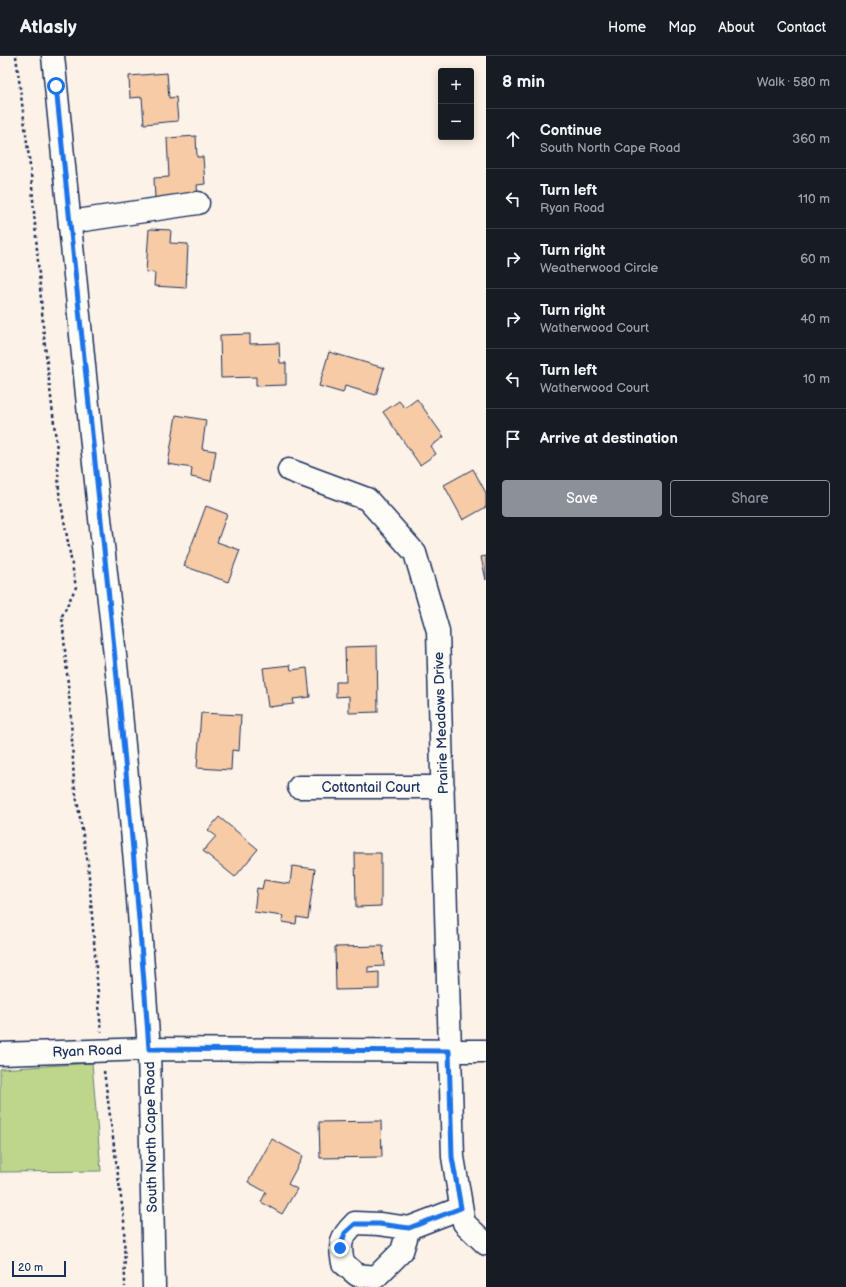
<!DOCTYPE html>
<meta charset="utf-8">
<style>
:root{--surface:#171b24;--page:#20242c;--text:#f1f3f6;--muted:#9ea1a6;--line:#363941;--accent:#8c9099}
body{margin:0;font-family:"Balsamiq Sans",sans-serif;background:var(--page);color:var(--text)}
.controls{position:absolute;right:12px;top:12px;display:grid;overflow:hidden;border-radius:4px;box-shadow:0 2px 10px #0003}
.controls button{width:36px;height:36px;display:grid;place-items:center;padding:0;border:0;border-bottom:1px solid var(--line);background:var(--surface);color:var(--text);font:20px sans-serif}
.scale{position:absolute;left:12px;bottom:10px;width:54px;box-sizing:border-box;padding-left:4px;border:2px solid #1b2f5e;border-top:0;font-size:11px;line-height:14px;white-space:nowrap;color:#1b2f5e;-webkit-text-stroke:3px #fdfcf7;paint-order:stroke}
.stop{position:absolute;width:12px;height:12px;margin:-9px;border:3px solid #1a73e8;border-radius:50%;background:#fff}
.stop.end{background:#1a73e8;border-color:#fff;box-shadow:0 1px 4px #0008}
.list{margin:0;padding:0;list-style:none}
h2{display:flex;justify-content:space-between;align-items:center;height:52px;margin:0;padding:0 16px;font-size:17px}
h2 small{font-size:13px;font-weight:400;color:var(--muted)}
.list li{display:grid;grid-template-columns:26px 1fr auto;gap:12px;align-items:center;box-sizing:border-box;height:60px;padding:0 16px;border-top:1px solid var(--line)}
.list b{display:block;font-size:15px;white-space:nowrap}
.list p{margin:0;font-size:13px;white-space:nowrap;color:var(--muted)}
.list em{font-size:13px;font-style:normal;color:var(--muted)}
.actions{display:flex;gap:8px;padding:12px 16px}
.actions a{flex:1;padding:9px 0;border:1px solid var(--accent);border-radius:4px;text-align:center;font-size:14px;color:var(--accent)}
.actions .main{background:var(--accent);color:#fff}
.icon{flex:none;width:22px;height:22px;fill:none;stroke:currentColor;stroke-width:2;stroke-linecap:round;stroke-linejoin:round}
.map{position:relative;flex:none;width:486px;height:1231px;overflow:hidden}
header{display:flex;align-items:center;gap:24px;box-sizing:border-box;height:56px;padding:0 20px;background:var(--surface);border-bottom:1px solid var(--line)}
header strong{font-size:19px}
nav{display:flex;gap:22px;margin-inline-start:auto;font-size:14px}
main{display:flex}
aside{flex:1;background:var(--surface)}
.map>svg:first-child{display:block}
</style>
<header>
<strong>Atlasly</strong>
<nav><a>Home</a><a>Map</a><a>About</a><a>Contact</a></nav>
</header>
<main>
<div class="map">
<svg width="486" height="1231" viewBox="0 0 486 1231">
<rect width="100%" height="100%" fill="#fcf2e7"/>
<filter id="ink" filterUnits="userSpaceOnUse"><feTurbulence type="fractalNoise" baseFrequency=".025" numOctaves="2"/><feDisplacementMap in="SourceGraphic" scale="8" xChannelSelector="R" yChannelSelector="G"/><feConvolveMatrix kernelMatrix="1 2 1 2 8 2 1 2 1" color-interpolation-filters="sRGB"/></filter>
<g filter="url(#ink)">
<path fill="#bed68c" stroke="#6c8275" d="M92,1007l9,108 -101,1v-103z"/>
<path fill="#f6cba5" stroke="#1b2f5e" d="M167,17l2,25 7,-1 2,24 -34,3 -2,-27 -12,1 -1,-22z
M196,80l1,21h6l2,27 -8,1 1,11 -43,3 -1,-21 15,-1 -2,-39z
M149,173l22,1 -1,13 18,1 -2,44 -32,-2 1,-13 -9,-1z
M250,278v10l29,-1 1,20h6v22l-30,1v-9l-35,1 -1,-43z
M329,296l55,16 -8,27 -31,-9 -2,7 -24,-7z
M417,343l27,38 -13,9 5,8 -16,11 -37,-53 16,-11 6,7z
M176,359l30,5 -4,29 14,2 -5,30 -20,-4 1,-9 -24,-4z
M473,413l13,24v14l-23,13 -19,-35z
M206,450l21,8 -10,28 23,8 -12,32 -44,-16z
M486,500v24l-5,-23z
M377,590l1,66 -29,1v-17l-13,1v-15h10l-1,-35z
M290,609l1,5 16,-2 3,29 -17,2 1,5 -26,3 -5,-39z
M201,657l40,2 -2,36 -7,-1 -1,20 -34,-2z
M219,761l39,32 -23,28 -32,-26 13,-15 -8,-6z
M355,797h26v53l-25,1z
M292,810l23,3 -7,50 -11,-2 -1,7 -14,-2 1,-6 -29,-4 3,-24 5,1 2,-9 26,4z
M383,890l1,20 -16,1v6l11,-1v17l-43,1 -1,-43z
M381,1065l1,36 -62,1 -1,-36z
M272,1083l31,17 -15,28 9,5 -15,25 -21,-12 5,-10 -18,-10z"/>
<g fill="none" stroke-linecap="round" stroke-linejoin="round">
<g stroke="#1b2f5e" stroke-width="25">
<path id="minor" d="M70,166l128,-19
M289,414l78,29 48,54 23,78 15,526 11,66 22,21
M299,731h144
M0,998l149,-5 337,2
M409,1172l-7,23 -26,26 -19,-2 -14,-12c-4,-20 -3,-25 12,-40l24,1 30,4 52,-20"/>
</g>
<g stroke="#1b2f5e" stroke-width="25">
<path id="major" d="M53,0l39,389 27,247 17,180 13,177 5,238"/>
</g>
<path stroke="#1b2f5e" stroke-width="2.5" stroke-dasharray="3 3" stroke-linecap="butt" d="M16,0l15,118 13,163 13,112 2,43 17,95 -14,29 9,102 3,65 14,81 13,168
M104,1015l20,149 1,67"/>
<use href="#minor" stroke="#fdfcf7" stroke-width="22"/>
<use href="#major" stroke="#fdfcf7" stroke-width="22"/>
</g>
</g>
<g fill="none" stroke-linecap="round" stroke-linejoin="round" filter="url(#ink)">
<path stroke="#1a73e8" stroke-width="5" d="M56,30c32,321 70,641 93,963l300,2 3,106 9,51 -52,20 -30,-4h-24l-10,9 -5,15"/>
</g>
<g text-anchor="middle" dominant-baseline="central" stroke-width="3" stroke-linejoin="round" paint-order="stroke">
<g font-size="14" fill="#1b2f5e" stroke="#fdfcf7">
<text transform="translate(441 667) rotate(-92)">Prairie Meadows Drive</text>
<text x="371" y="731">Cottontail Court</text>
<text transform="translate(87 995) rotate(-2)">Ryan Road</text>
<text transform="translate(151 1081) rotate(-91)">South North Cape Road</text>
</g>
</g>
</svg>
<div class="controls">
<button>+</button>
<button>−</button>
</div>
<div class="scale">20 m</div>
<div class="stop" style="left:56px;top:30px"></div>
<div class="stop end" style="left:340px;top:1192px"></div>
</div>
<aside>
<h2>8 min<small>Walk · 580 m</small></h2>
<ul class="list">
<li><svg class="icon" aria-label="ahead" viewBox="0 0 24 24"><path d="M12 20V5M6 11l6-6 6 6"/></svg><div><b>Continue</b><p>South North Cape Road</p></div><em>360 m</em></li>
<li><svg class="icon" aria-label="left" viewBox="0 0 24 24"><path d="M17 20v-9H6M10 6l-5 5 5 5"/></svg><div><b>Turn left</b><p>Ryan Road</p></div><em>110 m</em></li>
<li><svg class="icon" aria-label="right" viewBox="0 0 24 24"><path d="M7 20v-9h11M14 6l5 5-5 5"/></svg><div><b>Turn right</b><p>Weatherwood Circle</p></div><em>60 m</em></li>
<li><svg class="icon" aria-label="right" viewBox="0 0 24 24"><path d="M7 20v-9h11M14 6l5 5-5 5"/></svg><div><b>Turn right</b><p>Watherwood Court</p></div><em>40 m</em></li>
<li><svg class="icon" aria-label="left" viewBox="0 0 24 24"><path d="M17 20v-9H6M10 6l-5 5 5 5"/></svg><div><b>Turn left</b><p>Watherwood Court</p></div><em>10 m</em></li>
<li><svg class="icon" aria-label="arrive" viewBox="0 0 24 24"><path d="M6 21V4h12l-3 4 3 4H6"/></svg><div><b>Arrive at destination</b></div></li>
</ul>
<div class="actions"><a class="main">Save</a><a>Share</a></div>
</aside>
</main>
